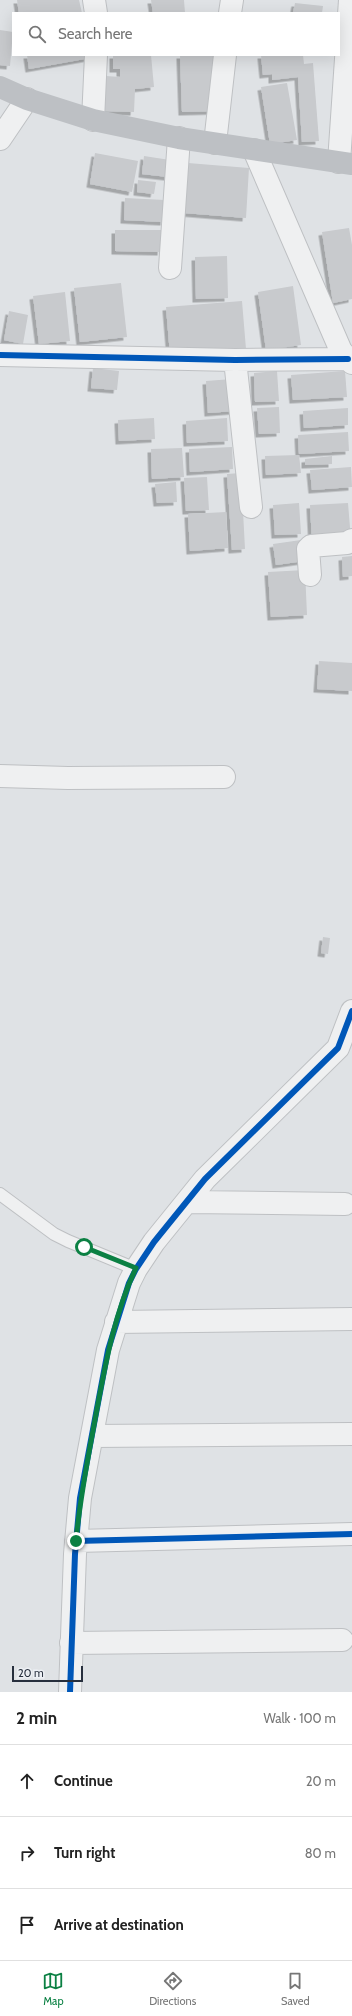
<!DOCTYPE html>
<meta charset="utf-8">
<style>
:root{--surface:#fff;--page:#f2f2f2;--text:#222;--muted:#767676;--line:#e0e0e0;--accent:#0b8043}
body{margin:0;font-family:Cabin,sans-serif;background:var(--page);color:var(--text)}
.scale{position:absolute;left:12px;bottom:10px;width:71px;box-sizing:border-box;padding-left:4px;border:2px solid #272f3d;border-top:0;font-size:11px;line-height:14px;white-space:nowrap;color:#272f3d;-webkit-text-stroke:3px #edf0f4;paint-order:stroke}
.stop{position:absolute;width:12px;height:12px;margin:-9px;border:3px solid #0b8043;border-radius:50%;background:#fff}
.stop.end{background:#0b8043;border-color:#fff;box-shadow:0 1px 4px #0008}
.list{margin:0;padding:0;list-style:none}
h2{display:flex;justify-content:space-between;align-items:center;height:52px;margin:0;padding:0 16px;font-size:17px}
h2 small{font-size:13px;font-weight:400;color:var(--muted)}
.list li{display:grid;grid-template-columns:26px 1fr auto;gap:12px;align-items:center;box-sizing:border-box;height:72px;padding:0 16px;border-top:1px solid var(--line)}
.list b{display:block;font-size:15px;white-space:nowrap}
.list em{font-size:13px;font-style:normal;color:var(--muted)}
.icon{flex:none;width:22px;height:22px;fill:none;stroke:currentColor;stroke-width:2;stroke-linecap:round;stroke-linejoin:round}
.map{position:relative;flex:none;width:352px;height:1692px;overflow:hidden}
.search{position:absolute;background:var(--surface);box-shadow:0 4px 16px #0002;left:12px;right:12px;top:12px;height:44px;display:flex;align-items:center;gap:10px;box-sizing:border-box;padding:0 14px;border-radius:0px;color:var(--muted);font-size:15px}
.sheet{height:268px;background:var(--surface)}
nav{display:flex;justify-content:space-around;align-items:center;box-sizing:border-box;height:56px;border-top:1px solid var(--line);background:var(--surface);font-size:11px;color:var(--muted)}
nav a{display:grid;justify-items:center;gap:2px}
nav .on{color:var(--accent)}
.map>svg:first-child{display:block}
</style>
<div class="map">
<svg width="352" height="1692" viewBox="0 0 352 1692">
<defs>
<filter id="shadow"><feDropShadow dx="-3.5" dy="3.5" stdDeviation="0" flood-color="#0004"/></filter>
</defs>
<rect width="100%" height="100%" fill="#dfe2e5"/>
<path fill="#c8cacd" filter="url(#shadow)" d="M17,0h62l3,13h-63z
M151,0h33l1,13h-32z
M295,3l28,3 -1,7h-29z
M0,30l13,2 -3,34 -10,-1z
M27,55h62l1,3 -61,11z
M113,55h38l3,32 -19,2 -1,23 -30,-1 2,-35 14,1v-8h-7z
M180,55h35l2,56 -35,1z
M261,55h42l1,9 9,-1 6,78 -17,1 -4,-65 -26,3v-6l-9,1z
M287,83l10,57 -27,4 -9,-57z
M95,153l43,8 -6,31 -42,-8z
M144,156l26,4 -2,17 -26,-3z
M188,163l61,5 -3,50 -62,-5z
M138,180l18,2 -2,12 -17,-2z
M125,198l40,2 -1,22 -40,-2z
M349,228l3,17v54l-19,4 -11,-71z
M115,230h47l-1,22 -46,-1z
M227,256l1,42 -32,1 -1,-42z
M121,283l6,54 -47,5 -6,-54z
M293,286l8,59 -35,5 -8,-58z
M65,292l5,49 -31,3 -6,-48z
M242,301l4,48 -76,6 -4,-48z
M9,311l19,4 -5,29 -19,-4z
M93,368l26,3 -2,19 -26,-2z
M277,371l2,30 -24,1 -1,-29z
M345,371l2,26 -54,3 -2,-25z
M232,379l2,32 -26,2 -2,-32z
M279,407l1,26 -21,1 -2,-26z
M348,408v17l-44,3 -1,-17z
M154,418l1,21 -36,2 -1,-21z
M227,418l1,23 -41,2 -1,-22z
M348,432l1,19 -50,3 -1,-19z
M232,447l1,22 -43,3 -1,-23z
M182,448l2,29 -32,2 -1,-30z
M299,455l2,18 -35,2 -1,-19z
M332,456v8l-27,1v-6z
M351,467l1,20 -40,3 -2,-20z
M241,473l4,76 -13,1 -5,-76z
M207,477l2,33 -23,1 -2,-33z
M176,482l1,20 -20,1 -2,-19z
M299,503l2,31 -26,1 -2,-30z
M348,503l3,37 -39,2 -2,-37z
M226,512l2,36 -38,3 -2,-37z
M301,540l3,21 -28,4 -3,-21z
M352,556v20l-9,1 -1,-20z
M305,570l2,45 -36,2 -3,-45z
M319,661l33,2v28l-35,-2z
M323,937l7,1 -2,16 -7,-1z"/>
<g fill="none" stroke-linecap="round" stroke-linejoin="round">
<g stroke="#bec0c3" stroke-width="14">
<path id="service" d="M0,1194l54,40 14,7 68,28"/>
</g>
<g stroke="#bec0c3" stroke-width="24">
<path id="minor" d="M94,0l2,13
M230,13l2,-13
M93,120l3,-65
M215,143l10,-88
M254,150l87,201 11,12
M339,162l11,-162
M170,268l9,-130
M0,355l235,5 113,-1
M235,360l16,147
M310,575l-2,-26 3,-3 36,-3 5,-3
M0,776l68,2 156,-1
M187,1202l158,2
M116,1322l236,-3
M92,1436l260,-2
M76,1541l276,-7
M71,1643l271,-3
M70,1692l5,-138 5,-56 28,-148 21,-67 7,-14 18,-27 51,-63 133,-131 14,-37"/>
</g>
<g stroke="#bec0c3" stroke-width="24">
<path id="tertiary" d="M0,139l27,-40"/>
</g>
<use href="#service" stroke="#eff0f1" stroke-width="12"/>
<use href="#minor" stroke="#eff0f1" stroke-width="22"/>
<use href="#tertiary" stroke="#eff0f1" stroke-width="22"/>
<path stroke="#bdc0c4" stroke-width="22" d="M0,87l27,12 66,21 86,18 173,26"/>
<g stroke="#edf0f4" stroke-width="8">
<path id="cycleway" d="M0,355l235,5 113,-1
M76,1541l276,-7
M70,1692l5,-138 5,-56 28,-148 21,-67 7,-14 18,-27 51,-63 133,-131 14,-37"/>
</g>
<use href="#cycleway" stroke="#0057b8" stroke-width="6"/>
</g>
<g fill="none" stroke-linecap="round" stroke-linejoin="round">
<path stroke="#0b8043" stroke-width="5" d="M76,1541c4,-45 13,-88 21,-132 9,-48 18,-97 39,-141l-52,-21"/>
</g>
</svg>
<div class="scale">20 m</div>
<div class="stop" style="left:84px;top:1247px"></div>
<div class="stop end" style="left:76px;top:1541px"></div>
<div class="search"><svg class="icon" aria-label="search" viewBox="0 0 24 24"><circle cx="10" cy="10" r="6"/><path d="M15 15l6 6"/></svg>Search here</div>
</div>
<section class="sheet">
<h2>2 min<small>Walk · 100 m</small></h2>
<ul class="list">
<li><svg class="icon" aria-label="ahead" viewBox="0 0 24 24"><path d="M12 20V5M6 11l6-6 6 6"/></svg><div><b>Continue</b></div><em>20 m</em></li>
<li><svg class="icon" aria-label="right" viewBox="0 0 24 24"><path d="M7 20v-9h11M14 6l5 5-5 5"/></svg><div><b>Turn right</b></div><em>80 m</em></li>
<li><svg class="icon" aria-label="arrive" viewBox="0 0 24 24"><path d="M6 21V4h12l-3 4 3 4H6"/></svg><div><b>Arrive at destination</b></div></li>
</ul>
</section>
<nav>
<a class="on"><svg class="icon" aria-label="map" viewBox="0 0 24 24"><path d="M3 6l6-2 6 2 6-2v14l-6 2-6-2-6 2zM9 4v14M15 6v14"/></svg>Map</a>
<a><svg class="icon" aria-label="directions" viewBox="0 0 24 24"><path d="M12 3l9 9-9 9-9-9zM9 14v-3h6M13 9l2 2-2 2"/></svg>Directions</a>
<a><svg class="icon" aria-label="saved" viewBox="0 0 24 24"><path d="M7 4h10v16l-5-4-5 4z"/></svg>Saved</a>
</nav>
